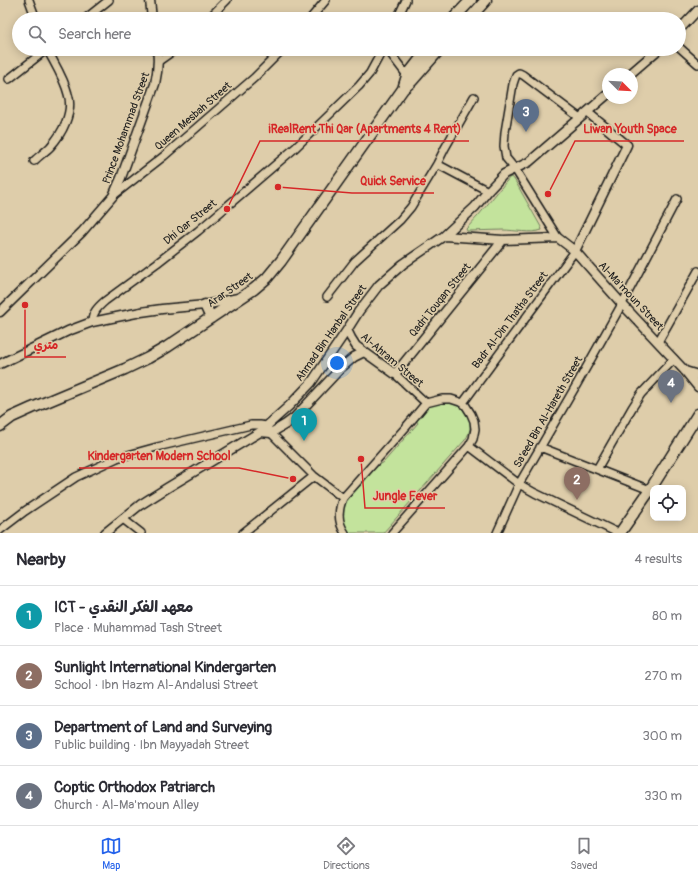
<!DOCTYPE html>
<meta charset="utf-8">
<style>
:root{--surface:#fff;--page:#f2f2f3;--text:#2b2b33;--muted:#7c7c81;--line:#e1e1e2;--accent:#2563eb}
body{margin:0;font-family:Pangolin,"Playpen Sans Arabic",sans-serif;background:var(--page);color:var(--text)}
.controls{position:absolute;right:12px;bottom:12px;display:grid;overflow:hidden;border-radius:8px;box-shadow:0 2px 10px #0003}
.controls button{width:36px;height:36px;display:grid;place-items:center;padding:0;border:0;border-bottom:1px solid var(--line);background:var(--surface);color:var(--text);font:20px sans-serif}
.compass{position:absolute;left:602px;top:68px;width:36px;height:36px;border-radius:50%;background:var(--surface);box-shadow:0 2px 10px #0003;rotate:114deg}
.you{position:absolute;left:337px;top:363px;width:14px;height:14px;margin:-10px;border:3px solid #fff;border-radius:50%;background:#1a73e8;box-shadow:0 0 0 6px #1a73e833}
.badge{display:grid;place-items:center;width:26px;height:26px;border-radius:50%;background:var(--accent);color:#fff;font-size:13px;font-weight:700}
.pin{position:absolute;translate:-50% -33px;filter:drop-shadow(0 1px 2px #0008)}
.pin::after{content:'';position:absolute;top:21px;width:14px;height:12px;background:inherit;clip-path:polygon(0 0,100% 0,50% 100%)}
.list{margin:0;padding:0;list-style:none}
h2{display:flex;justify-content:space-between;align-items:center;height:52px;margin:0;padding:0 16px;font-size:17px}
h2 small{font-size:13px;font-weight:400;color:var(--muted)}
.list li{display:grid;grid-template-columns:26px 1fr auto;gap:12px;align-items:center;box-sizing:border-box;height:60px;padding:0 16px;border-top:1px solid var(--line)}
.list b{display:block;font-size:15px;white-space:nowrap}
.list p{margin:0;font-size:13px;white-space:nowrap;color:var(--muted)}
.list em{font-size:13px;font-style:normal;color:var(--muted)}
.icon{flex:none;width:22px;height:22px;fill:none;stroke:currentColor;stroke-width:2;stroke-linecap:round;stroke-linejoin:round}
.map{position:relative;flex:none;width:698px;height:533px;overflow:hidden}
.search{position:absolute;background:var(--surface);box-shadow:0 2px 10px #0003;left:12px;right:12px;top:12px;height:44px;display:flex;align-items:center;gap:10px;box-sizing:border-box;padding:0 14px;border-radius:22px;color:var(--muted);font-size:15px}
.sheet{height:292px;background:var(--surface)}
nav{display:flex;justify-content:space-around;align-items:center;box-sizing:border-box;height:56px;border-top:1px solid var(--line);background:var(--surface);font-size:11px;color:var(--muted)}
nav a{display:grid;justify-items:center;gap:2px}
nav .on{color:var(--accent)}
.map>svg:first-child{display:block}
</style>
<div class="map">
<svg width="698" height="533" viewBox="0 0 698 533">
<rect width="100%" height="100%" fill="#decdaa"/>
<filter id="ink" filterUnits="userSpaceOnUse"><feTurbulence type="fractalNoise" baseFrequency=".025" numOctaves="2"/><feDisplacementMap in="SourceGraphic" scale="8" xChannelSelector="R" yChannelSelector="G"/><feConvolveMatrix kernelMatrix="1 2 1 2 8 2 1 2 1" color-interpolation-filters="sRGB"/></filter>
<g filter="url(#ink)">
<path fill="#c3e39c" stroke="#70805c" d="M510,177l4,2 27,48 1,3c-11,4 -28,0 -39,0 -12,0 -24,1 -36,1l-1,-2 12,-13z
M445,402c20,2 33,20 20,38l-82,93h-33c-18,-20 -2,-35 12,-49 5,-7 11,-13 17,-20l4,-1 35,-40 -2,-3 3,-2h1c2,-2 2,-4 3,-6 4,-7 15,-9 22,-10z"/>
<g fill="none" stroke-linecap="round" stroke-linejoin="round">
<g stroke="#1c1c1c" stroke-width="10">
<path id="minor" d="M29,0l7,19
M85,19l24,-19
M208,19l19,-19
M310,19l16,-19
M397,19l9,-19
M679,47l19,17
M387,49l22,29
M159,61l17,-12
M9,79l38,-30
M34,161c5,-5 11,-9 16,-14 12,-13 24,-35 18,-53 -4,-16 -14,-31 -21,-45
M437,164l51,27
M114,195l50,-39 38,-33 52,-45 29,-29
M558,238l-43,-69 -9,-11 -2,-12 1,-14 8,-48 3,-9 3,-2 4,2 57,43
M327,297l28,-36 45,-41 11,-13 26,-43 8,-16 29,-51
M92,322c0,-9 6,-15 13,-21l52,-38 41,-32 97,-83 64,-62 11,-13 13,-24
M658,342l40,-71
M395,374l31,29
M463,403l112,-152
M469,446l50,38 16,9 83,40
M540,447l110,43
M597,469l35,-61 9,-14 33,-35
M123,519l18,14
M0,530l25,-19 51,-34 41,-19 40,-11 94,-22h9l6,1 5,7 43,43 29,22
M243,533l71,-57
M345,533c-8,-12 -7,-23 -2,-35l63,-71 20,-24 16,-4h9l12,4 3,3 5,8 3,7 1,8 -2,10 -4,7 -77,87
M497,533l22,-49 58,-100 45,-80 55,-105"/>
</g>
<g stroke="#1c1c1c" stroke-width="11">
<path id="tertiary" d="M150,0l2,19
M679,30l19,-20
M630,74l29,-25
M444,236l59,4 55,-2 17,13 47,53 63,67 13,16
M575,251l52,-106 -40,-33
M0,312l82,-80 31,-36 8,-18 34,-94c3,-13 4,-22 2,-35
M347,330l4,8 5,8 39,28 108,-134
M0,364l68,-33 24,-9 49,-10 21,-3 43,-4 33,-7
M685,371l13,4
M260,432l11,1 15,-9 8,-6 47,-50 13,-11 10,-5
M105,533l35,-28 27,-17 93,-56 29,-26 22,-23 36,-53 12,-19 20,-26 24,-21 41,-28 31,-29 13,-16 16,-17 25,-12 79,-68"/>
</g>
<g stroke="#1c1c1c" stroke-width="13">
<path id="secondary" d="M453,19l18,-19
M469,19l17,-19
M403,89l4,-13 21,-27
M205,305l6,13
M0,426l12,-9 20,-9 93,-39 23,-11 19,-11 87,-58 13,-11 14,-17 122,-172 9,-8 28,-32
M620,533l30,-43 48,-76"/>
</g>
<use href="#minor" stroke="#decdaa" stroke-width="7"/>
<use href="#tertiary" stroke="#decdaa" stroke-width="8"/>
<use href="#secondary" stroke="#decdaa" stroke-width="10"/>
</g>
</g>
<g text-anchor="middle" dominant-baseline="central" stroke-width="3" stroke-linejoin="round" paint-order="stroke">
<g font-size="11" fill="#1c1c1c" stroke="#decdaa">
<text transform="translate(193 116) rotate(-41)">Queen Mesbah Street</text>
<text transform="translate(126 128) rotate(-70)">Prince Mohammad Street</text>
<text transform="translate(190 222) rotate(-39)">Dhi Qar Street</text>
<text transform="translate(230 290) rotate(-35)">Arar Street</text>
<text transform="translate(631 296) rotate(47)">Al-Ma'moun Street</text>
<text transform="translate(440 300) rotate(-51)">Qadri Touqan Street</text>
<text transform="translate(510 320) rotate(-53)">Badr Al-Din Thatha Street</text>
<text transform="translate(331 333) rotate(-55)">Ahmad Bin Hanbal Street</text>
<text transform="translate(392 360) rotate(40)">Al-Ahram Street</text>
<text transform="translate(548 412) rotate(-60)">Sa'eed Bin Al-Hareth Street</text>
</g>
</g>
<path fill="none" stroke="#d62828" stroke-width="1.5" d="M548 194L575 141H684M227 209L260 141H469M278 187L352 193H434M25 305L25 357H66M293 479L239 468H79M361 459L365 508H445"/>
<g fill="#d62828" stroke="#decdaa" stroke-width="1.5">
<circle cx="548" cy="194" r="4"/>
<circle cx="227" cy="209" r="4"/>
<circle cx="278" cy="187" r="4"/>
<circle cx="25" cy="305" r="4"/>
<circle cx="293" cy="479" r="4"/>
<circle cx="361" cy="459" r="4"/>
</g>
<g font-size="12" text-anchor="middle" font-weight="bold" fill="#d62828" stroke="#decdaa" stroke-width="3" stroke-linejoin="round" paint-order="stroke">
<text x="630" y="133">Liwan Youth Space</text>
<text x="365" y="133">iRealRent Thi Qar (Apartments 4 Rent)</text>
<text x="393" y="185">Quick Service</text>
<text x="46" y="349">متري</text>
<text x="159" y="460">Kindergarten Modern School</text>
<text x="405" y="500">Jungle Fever</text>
</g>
</svg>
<div class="controls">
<button><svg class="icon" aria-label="locate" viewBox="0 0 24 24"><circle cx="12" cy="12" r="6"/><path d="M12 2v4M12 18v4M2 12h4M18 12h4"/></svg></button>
</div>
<svg class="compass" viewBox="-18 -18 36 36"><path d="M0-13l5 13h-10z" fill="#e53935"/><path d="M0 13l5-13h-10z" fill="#7c7c81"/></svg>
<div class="you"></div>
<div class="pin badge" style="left:304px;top:441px;background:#0f9aa8">1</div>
<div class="pin badge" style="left:577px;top:500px;background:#8d6e63">2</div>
<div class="pin badge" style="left:526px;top:132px;background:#5c6f8a">3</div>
<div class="pin badge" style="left:671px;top:403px;background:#6b7280">4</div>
<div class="search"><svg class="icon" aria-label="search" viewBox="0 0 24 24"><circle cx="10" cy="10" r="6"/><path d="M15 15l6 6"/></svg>Search here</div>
</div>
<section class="sheet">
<h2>Nearby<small>4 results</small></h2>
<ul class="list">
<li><span class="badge" style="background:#0f9aa8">1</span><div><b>ICT - معهد الفكر النقدي</b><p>Place · Muhammad Tash Street</p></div><em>80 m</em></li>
<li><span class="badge" style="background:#8d6e63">2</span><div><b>Sunlight International Kindergarten</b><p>School · Ibn Hazm Al-Andalusi Street</p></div><em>270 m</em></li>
<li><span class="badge" style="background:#5c6f8a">3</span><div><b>Department of Land and Surveying</b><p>Public building · Ibn Mayyadah Street</p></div><em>300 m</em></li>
<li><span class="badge" style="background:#6b7280">4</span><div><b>Coptic Orthodox Patriarch</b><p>Church · Al-Ma'moun Alley</p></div><em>330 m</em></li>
</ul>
</section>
<nav>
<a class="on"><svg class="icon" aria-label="map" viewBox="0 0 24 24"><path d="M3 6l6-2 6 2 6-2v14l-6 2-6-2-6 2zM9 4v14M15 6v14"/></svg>Map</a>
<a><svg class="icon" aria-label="directions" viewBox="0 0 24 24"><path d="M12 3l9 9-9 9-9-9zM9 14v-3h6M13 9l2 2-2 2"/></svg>Directions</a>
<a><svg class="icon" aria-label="saved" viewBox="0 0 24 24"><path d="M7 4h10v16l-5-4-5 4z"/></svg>Saved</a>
</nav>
